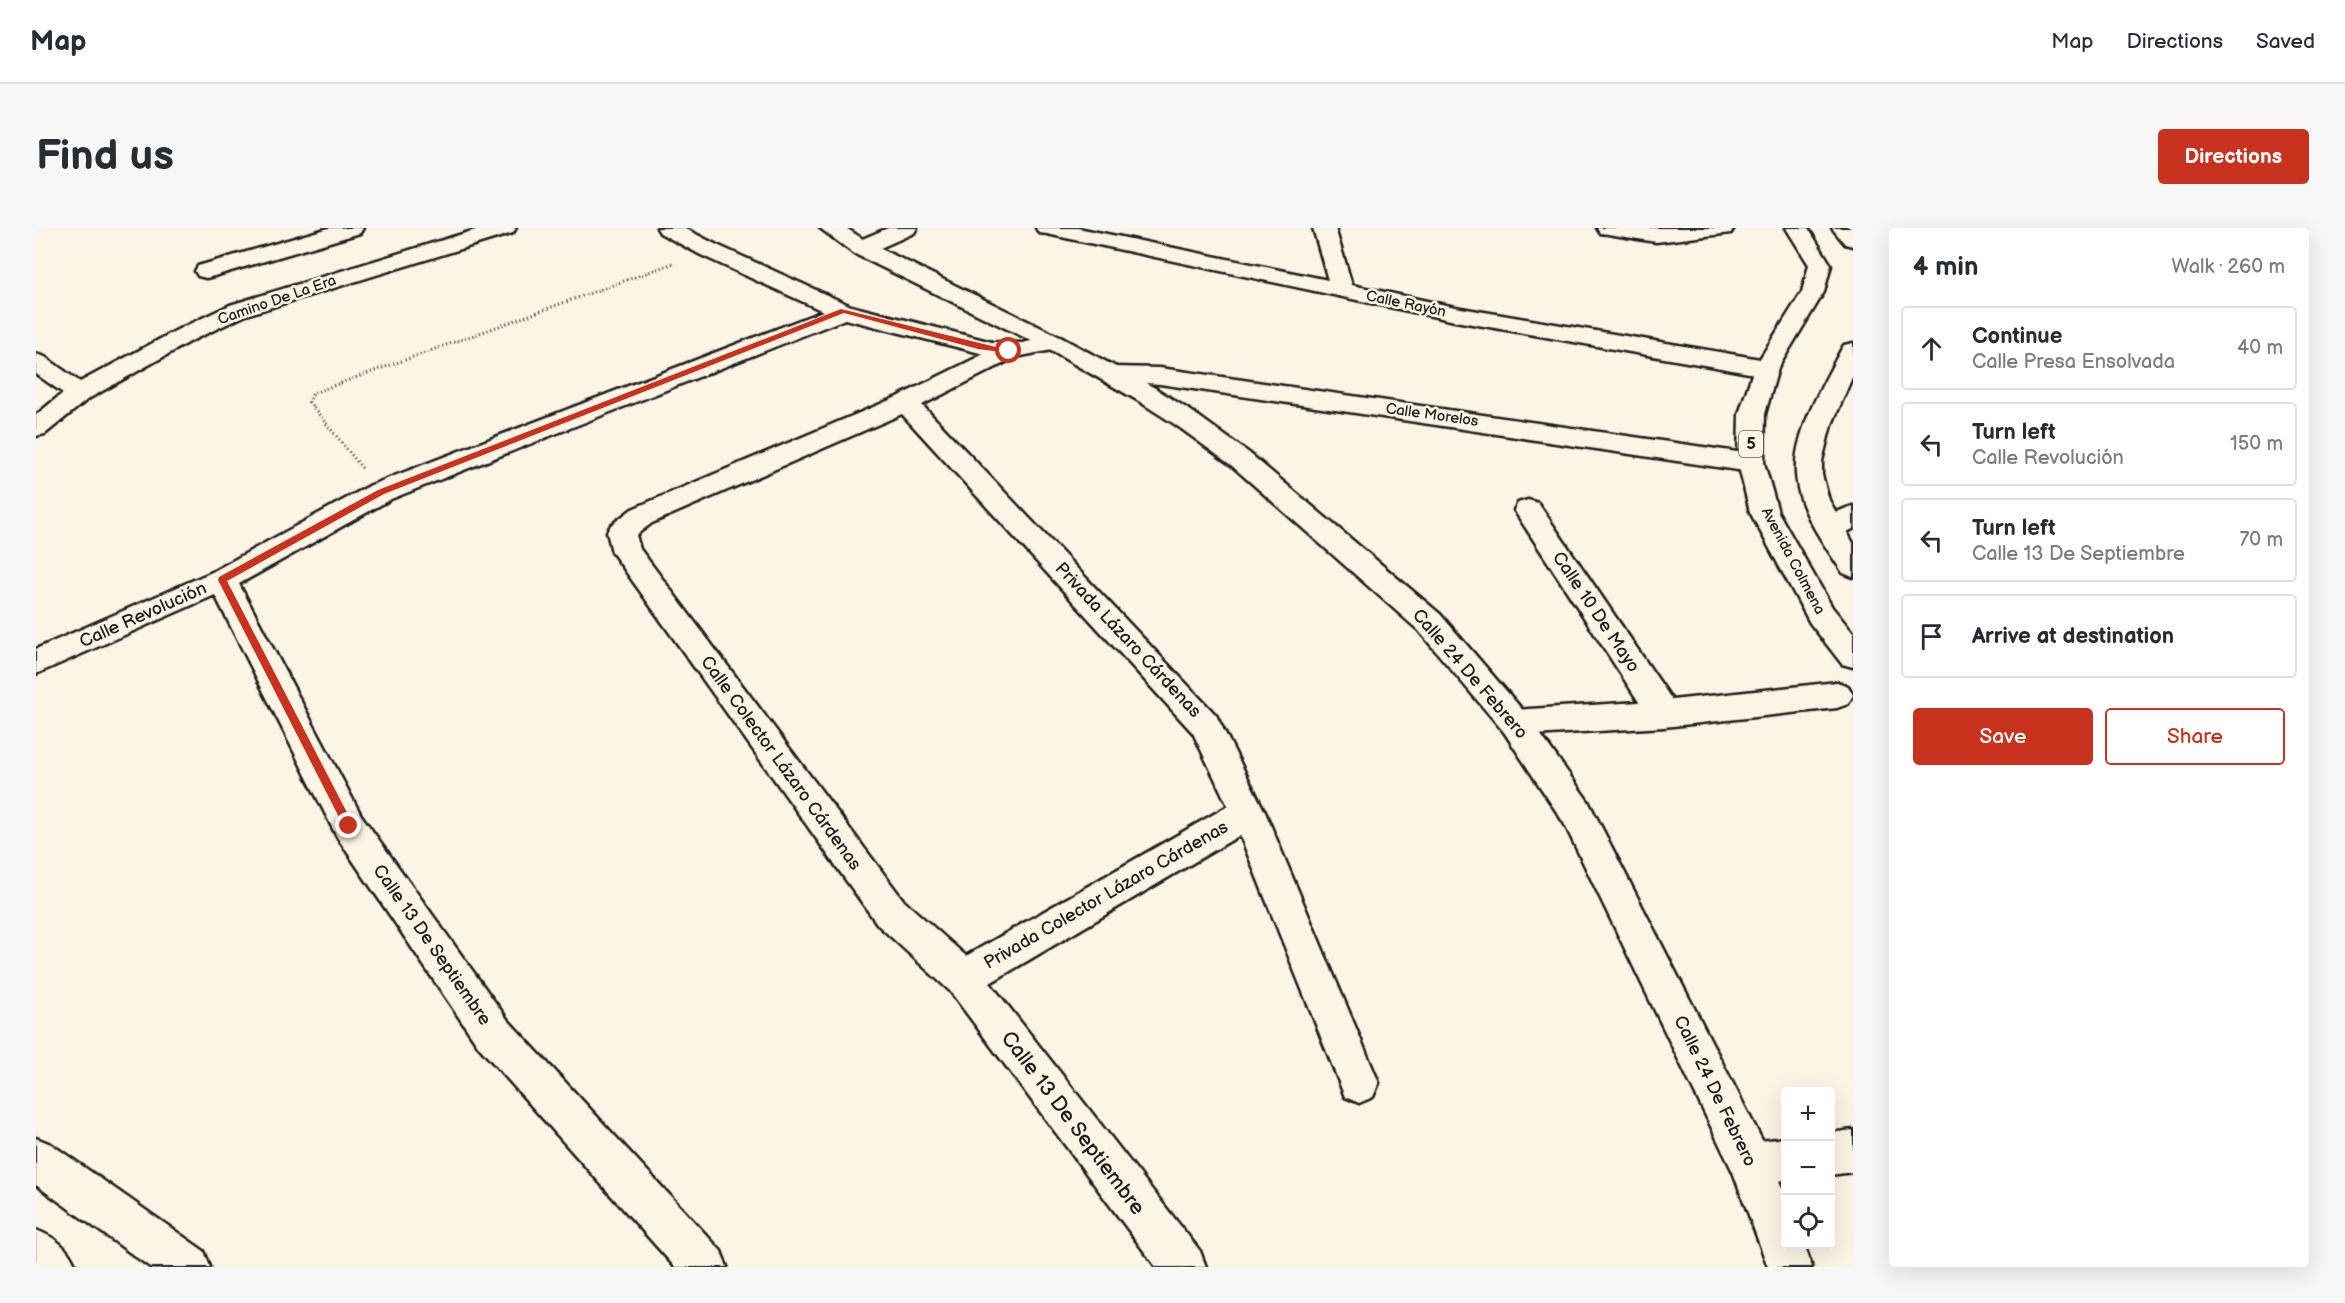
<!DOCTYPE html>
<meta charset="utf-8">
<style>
:root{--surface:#fff;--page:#f7f7f7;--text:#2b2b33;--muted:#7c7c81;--line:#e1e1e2;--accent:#c8321e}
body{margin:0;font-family:"Balsamiq Sans",sans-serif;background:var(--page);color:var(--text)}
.controls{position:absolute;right:18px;bottom:18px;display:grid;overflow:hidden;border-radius:6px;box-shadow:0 6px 24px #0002}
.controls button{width:54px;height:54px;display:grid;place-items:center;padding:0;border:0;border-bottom:2px solid var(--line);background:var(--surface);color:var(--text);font:30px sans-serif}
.stop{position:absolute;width:18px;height:18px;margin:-14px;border:4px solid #c8321e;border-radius:50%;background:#fff}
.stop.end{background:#c8321e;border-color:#fff;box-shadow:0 2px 6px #0008}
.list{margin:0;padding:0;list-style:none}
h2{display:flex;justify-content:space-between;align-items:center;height:78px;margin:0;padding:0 24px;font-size:26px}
h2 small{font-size:20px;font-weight:400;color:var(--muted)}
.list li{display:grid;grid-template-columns:39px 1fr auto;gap:18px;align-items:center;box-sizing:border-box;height:84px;margin:0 12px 12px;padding:0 12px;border:2px solid var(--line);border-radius:6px}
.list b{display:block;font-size:22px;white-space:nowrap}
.list p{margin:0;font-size:20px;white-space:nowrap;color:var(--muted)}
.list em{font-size:20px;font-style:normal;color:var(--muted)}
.actions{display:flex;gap:12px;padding:18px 24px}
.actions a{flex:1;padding:14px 0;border:2px solid var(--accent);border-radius:6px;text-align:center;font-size:21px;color:var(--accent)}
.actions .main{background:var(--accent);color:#fff}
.icon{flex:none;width:33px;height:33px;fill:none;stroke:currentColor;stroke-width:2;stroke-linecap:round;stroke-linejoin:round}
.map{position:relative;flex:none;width:1817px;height:1039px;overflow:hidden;border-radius:6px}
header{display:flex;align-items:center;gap:36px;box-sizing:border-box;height:84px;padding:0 30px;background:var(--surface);border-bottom:2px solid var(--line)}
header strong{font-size:28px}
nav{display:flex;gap:33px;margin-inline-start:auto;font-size:21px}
.intro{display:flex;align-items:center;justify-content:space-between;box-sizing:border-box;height:144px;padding:0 36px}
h1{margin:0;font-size:42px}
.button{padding:15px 27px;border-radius:6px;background:var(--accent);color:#fff;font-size:21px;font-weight:700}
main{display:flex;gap:36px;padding:0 36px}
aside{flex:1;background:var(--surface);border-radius:6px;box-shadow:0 6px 24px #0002}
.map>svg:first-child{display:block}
</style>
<header>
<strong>Map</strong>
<nav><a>Map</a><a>Directions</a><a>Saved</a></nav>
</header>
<div class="intro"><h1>Find us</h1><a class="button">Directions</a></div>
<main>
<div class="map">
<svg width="1817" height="1039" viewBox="0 0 1817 1039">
<rect width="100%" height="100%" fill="#fcf5e5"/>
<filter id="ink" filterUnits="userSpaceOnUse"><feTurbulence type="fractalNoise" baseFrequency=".0167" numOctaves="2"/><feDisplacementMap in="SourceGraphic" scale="12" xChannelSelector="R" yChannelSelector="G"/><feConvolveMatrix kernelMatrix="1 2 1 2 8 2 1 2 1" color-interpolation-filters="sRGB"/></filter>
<g filter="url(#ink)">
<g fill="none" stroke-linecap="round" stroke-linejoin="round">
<g stroke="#1c1c1c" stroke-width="5">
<path id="minor" d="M293,0h34l-3,5 -146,43 -8,2 -8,-2 -3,-5 3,-5z
M446,0h34l-3,5 -267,82 -51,24 -107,60 -43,35 -9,2v-21l27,-22 -27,-19v-20l9,3 35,25 99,-53 51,-24z
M621,0h27l33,17 134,61 141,36 30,1 32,-7 8,2 4,5 -4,5 -46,9 -94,48 294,310 49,97 114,271 -6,14 -14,6 -14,-6 -105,-262 -250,148 210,268 6,16h-50l-206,-276 -72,-66 -266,-373 -5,-20 4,-7 21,-16 265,-112 87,-43 -139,-35 -454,180 -152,85 122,231 146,204 214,232 6,16h-52l-196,-220 -142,-210 -122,-242 -179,79v-25l176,-77 159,-87 452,-174 -122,-56 -41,-22zM866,186l291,319 35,73 -262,150 -62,-55 -264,-352 -4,-14 16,-12z
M852,0h29l-3,5 -45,20 -8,2 -8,-2 -3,-5 3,-5z
M1000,0h42l250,52 -15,-52h22l17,57 103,22 311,53 9,3 3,5 -3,5 -9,3 -311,-55 -408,-87 -8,-1z
M1076,139l48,1 591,86 9,3 4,6 -4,6 -9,3 -591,-88 -57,-4 -3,-5 3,-5z
M1492,272l10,3 134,197 165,-18 11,4 5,9 -5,9 -11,4 -173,19 -149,9 -11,-4 -5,-9 5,-9 11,-4 124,-8 -125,-192 4,-7z
M1817,278v23l-23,11 -10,-3 -4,-7c7,-12 23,-20 37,-24z
M1817,902v42l-23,3v-42z
M0,910l15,6 153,107 6,16h-60l-114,-82z
M1750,910v42l-35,4 -15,-6 -6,-15 6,-15 15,-6z
M0,1002c20,8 32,17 40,37h-40z"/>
</g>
<g stroke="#1c1c1c" stroke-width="5">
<path id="tertiary" d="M784,0h26l23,15 193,95 93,50 39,25 55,40 191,161 86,100 62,87 178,347 20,50v46h18l8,23h-44l-35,-95 -169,-349 -60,-91 -86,-102 -187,-165 -55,-40 -39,-25 -91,-52 -193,-95z"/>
</g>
<g stroke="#1c1c1c" stroke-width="5">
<path id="secondary" d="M1561,0h137l-3,5 -8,1 -67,8 -48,-8 -8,-1z"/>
</g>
<g stroke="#1c1c1c" stroke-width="5">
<path id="primary" d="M1750,0h22l23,37 -7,27 -46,76 -13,46 -1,49 14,49 54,95 21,26v34l-11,-3 -32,-41 -60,-111 -12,-49 1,-49 15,-46 48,-76 7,-27z
M1796,0h21v18l-8,-2z
M1817,115v32l-23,54 -8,32v14l7,25 24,43v34l-10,-4c-19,-29 -45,-63 -47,-99 -3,-39 27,-90 45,-124l3,-5z"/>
</g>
<path stroke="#1c1c1c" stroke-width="3" stroke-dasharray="1 3" stroke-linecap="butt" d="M326,240l-53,-66 4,-9 361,-130"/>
<use href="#minor" fill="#fcf5e5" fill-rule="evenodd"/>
<use href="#tertiary" fill="#fcf5e5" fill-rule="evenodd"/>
<use href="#secondary" fill="#fcf5e5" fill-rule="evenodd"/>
<use href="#primary" fill="#fcf5e5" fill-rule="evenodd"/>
</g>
</g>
<path fill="#c8321e" d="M805,81l171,42 -3,2 -31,-4 -134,-36 -460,181 -157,87 127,245 -5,4 -4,-1 -127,-249 1,-3 159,-87z"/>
<g text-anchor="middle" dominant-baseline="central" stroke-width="5" stroke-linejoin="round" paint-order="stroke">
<g font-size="15" fill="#1c1c1c" stroke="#fcf5e5">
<text transform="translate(241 72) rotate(-19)">Camino De La Era</text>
<text transform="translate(1370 76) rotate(12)">Calle Rayón</text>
<text transform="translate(1396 187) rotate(8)">Calle Morelos</text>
<text transform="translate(1757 333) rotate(62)">Avenida Colmena</text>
</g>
<rect fill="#fcf5e5" stroke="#5f5d58" stroke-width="1.5" x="1703" y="203" width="24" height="26" rx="4.5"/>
<g font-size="16" font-weight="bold" fill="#1c1c1c">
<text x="1715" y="216">5</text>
</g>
<g font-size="18" fill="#1c1c1c" stroke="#fcf5e5">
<text transform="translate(1560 384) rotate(56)">Calle 10 De Mayo</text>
<text transform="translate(107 387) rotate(-24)">Calle Revolución</text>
<text transform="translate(1092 412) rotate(47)">Privada Lázaro Cárdenas</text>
<text transform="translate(1434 446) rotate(49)">Calle 24 De Febrero</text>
<text transform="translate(745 535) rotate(54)">Calle Colector Lázaro Cárdenas</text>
<text transform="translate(1070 667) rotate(-30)">Privada Colector Lázaro Cárdenas</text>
<text transform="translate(396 717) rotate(55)">Calle 13 De Septiembre</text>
<text transform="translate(1679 863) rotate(64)">Calle 24 De Febrero</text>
</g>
<g font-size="21" fill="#1c1c1c" stroke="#fcf5e5">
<text transform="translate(1037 895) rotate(53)">Calle 13 De Septiembre</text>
</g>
</g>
</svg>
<div class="controls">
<button>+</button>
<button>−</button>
<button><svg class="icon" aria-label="locate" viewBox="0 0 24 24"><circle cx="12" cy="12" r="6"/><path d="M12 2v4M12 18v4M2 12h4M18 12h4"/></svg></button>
</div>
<div class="stop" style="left:973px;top:123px"></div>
<div class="stop end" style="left:313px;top:598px"></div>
</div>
<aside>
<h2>4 min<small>Walk · 260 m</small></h2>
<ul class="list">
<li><svg class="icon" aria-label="ahead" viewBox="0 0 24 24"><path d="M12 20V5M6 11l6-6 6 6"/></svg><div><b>Continue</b><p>Calle Presa Ensolvada</p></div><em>40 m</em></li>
<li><svg class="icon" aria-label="left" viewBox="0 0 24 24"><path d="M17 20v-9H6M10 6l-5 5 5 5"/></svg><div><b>Turn left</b><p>Calle Revolución</p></div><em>150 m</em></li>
<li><svg class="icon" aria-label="left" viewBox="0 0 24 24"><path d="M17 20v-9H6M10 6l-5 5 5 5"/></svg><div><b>Turn left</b><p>Calle 13 De Septiembre</p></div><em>70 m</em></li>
<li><svg class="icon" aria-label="arrive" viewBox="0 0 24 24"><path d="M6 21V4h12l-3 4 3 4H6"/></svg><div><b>Arrive at destination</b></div></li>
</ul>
<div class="actions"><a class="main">Save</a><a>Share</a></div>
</aside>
</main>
